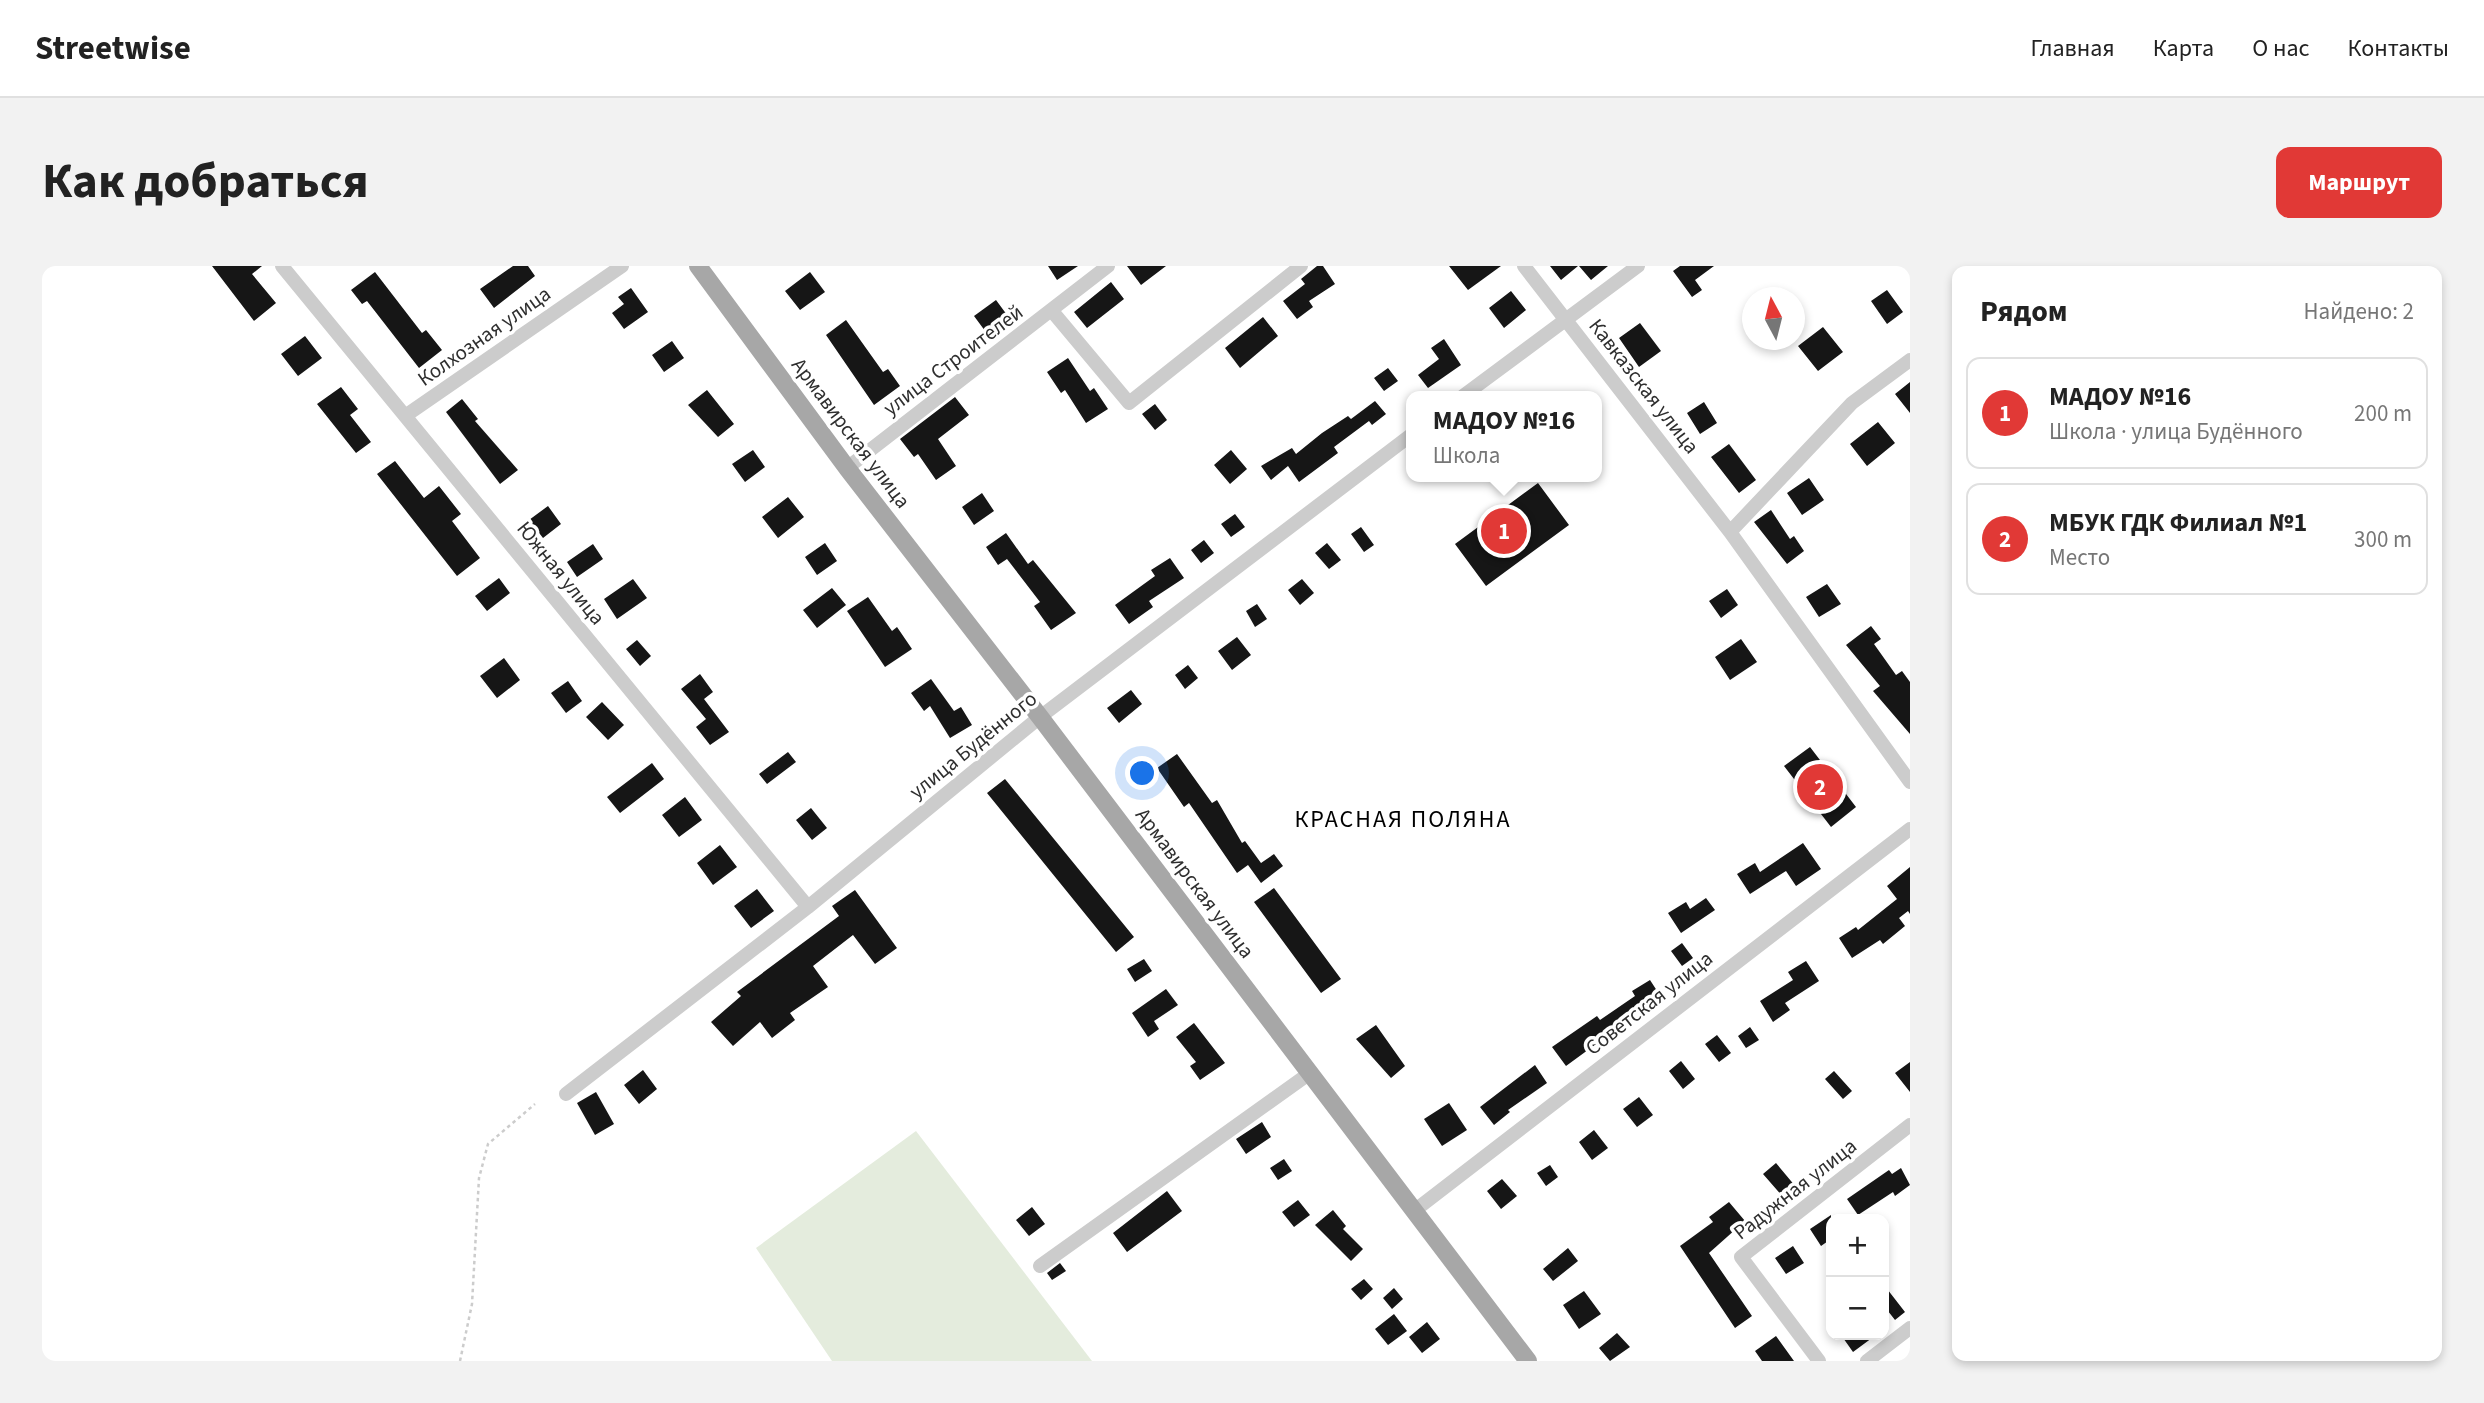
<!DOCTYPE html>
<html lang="ru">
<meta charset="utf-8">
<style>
:root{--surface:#fff;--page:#f2f2f2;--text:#222;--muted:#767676;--line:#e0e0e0;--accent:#e13936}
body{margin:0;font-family:"Source Sans 3",sans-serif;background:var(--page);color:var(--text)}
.controls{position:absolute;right:21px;bottom:21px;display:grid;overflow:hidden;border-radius:14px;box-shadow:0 4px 10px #0003}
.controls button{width:63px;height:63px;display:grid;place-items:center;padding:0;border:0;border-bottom:2px solid var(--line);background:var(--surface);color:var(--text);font:35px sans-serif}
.compass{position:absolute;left:1700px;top:21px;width:63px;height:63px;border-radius:50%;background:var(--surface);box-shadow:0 4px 10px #0003;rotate:353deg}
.you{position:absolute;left:1101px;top:508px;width:24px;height:24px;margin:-18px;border:5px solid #fff;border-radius:50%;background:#1a73e8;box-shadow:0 0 0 10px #1a73e833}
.badge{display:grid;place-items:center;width:46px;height:46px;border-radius:50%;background:var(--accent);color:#fff;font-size:23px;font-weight:700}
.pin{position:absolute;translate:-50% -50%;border:4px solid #fff;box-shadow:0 2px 7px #0006}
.popup{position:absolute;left:1364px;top:125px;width:196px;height:91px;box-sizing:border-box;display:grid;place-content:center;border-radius:14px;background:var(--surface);filter:drop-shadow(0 2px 5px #0005);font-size:23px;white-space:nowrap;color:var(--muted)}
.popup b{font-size:26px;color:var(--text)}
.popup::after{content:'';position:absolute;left:50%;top:100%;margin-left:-14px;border:14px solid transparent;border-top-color:var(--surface)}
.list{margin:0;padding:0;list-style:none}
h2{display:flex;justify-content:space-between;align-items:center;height:91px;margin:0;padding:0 28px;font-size:30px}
h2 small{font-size:23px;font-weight:400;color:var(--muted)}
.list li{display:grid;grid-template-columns:46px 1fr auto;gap:21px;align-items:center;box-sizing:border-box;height:112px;margin:0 14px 14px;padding:0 14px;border:2px solid var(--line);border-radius:14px}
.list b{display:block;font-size:26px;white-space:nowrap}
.list p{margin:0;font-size:23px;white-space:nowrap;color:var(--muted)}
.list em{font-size:23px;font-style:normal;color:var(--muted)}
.map{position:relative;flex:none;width:1868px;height:1095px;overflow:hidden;border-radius:14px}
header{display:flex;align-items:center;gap:42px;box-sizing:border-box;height:98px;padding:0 35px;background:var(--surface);border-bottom:2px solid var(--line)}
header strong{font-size:33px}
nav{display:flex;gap:38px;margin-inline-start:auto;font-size:24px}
.intro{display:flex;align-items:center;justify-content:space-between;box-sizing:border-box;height:168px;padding:0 42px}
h1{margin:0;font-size:49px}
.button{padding:18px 32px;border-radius:14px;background:var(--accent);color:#fff;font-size:24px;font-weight:700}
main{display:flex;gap:42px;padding:0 42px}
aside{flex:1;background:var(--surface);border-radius:14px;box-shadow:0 4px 10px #0003}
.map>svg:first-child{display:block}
</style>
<header>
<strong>Streetwise</strong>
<nav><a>Главная</a><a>Карта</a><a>О нас</a><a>Контакты</a></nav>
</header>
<div class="intro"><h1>Как добраться</h1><a class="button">Маршрут</a></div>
<main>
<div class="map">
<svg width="1868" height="1095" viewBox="0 0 1868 1095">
<rect width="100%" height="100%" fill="#fff"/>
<path fill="#e4ecdd" d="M874,865l176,230h-260l-76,-113z"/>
<path fill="#161616" d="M170,0h50l-10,8 24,29 -22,18z
M471,0h15l7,10 -41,32 -14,-19z
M1006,0h30l-21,14z
M1085,0h39l-25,19z
M1275,0h6l12,18 -26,17 4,6 -16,12 -14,-18 22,-17 -4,-5z
M1407,0h52l-33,24z
M1508,0h28l-17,14z
M1537,0h29l-17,14z
M1638,0h34l-19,14 7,10 -10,7 -19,-26z
M333,6l47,61 4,-3 16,20 -23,18 -52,-67 -5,3 -11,-14z
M768,6l15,20 -25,18 -15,-19z
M1069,16l13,17 -37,29 -13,-16z
M589,22l17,24 -24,17 -12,-16 12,-9 -6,-7z
M1845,24l16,22 -16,12 -16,-23z
M1469,25l15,19 -22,18 -15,-20z
M954,34l17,23 -22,16 -17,-23z
M1221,51l15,19 -38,32 -15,-20z
M804,54l37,52 5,-3 12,17 -26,19 -48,-70z
M1598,57l21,28 -22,16 -20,-29z
M1781,61l20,25 -25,19 -20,-25z
M263,70l17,22 -24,18 -17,-22z
M1402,73l17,26 -33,23 -10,-13 21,-16 -8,-11z
M630,75l12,17 -20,14 -12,-17z
M1026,92l22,33 4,-3 14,21 -22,14 -21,-33 -4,3 -14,-21z
M1346,102l10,13 -14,10 -10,-13z
M1868,116v31l-15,-19z
M299,121l17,22 -8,6 21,27 -15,11 -39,-49z
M665,124l27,34 -16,13 -30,-32z
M913,131l14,18 -31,24 18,27 -20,14 -18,-26 -4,3 -14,-18z
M420,133l16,20 -3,2 43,49 -18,14 -54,-72z
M1333,135l11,13 -14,11 -3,-4 -35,26 4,6 -39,29 -11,-16 -17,14 -10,-14 31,-18 4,6 26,-21 26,-17 3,3z
M1662,136l13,21 -17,11 -13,-21z
M1113,138l12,16 -12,10 -13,-16z
M1836,156l17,21 -28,23 -17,-22z
M1687,178l27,36 -17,13 -28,-36z
M711,184l12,17 -20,15 -13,-18z
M1189,184l16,19 -17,15 -16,-19z
M353,195l29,37 15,-12 22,28 -9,7 28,37 -23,18 -80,-102z
M1767,212l15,22 -22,15 -15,-22z
M1496,217l31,42 -83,61 -31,-42z
M940,227l12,18 -20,14 -12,-18z
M746,231l16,20 -26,21 -16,-21z
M506,240l13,18 -18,14 -14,-18z
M1729,244l19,29 4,-3 10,15 -17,13 -33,-42z
M1193,248l10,13 -14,10 -10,-13z
M1319,261l13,18 -10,7 -13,-18z
M964,267l22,31 5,-4 43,53 -25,17 -17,-24 6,-4 -33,-43 -9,6 -12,-18z
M1162,274l10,13 -13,10 -10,-13z
M783,277l12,18 -20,14 -12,-18z
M1285,277l14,17 -12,9 -14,-16z
M551,278l10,15 -26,18 -10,-15z
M1128,292l14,20 -35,23 4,6 -24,17 -14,-19 40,-29 -4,-6z
M457,312l11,15 -23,18 -12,-15z
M591,313l14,19 -30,21 -13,-20z
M1260,313l12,14 -14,12 -12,-15z
M1785,318l14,20 -22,13 -13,-20z
M790,322l14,17 -29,23 -14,-18z
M1685,323l11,16 -17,13 -12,-17z
M826,331l24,34 5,-4 15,22 -27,18 -38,-56z
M1215,338l10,15 -12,8 -9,-16z
M1829,360l10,13 -7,5 22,31 6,-4 8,11v52l-37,-43 7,-5 -34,-41z
M1195,371l14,18 -19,15 -14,-19z
M1699,373l16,23 -27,18 -15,-23z
M595,374l14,16 -11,10 -14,-17z
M462,392l16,22 -23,18 -17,-22z
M1146,399l10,13 -13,11 -10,-14z
M658,408l13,18 -9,7 25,33 -19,13 -14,-18 10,-8 -25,-30z
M889,413l23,32 7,-4 11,18 -22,13 -20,-32 -6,5 -13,-18z
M526,415l14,20 -16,12 -15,-20z
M1089,424l11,14 -23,19 -12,-15z
M560,436l22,23 -16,15 -22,-23z
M1768,481l46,60 -25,20 -47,-61z
M746,486l8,10 -29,22 -8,-10z
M1135,488l35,49 5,-3 25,43 3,-2 16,22 13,-9 9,12 -22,17 -13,-18 -11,8 -48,-70 -5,4 -27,-39z
M610,497l12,16 -44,34 -13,-16z
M963,513l129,158 -18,15 -129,-159z
M643,531l17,23 -23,17 -17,-22z
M769,542l16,20 -15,12 -16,-20z
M1761,577l18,26 -25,17 -10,-15 -36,23 -13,-20 18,-11 5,9z
M678,579l17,22 -24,18 -16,-22z
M1868,601v47l-2,-3 -9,7 6,8 -22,18 -3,-4 -28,18 -13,-20 17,-11 2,3 39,-31 -10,-13z
M1232,622l67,91 -20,14 -67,-91z
M715,623l17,22 -23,17 -17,-22z
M813,624l42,58 -22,16 -22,-29 -40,31 15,21 -38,26 5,7 -23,18 -12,-16 -27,24 -22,-24 30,-26 -4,-4 102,-76 -7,-10z
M1664,632l9,12 -34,23 -13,-20 18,-11 4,7z
M1640,677l11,15 -11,8 -11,-15z
M1102,693l8,12 -17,11 -8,-13z
M1764,695l13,20 -34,22 5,7 -17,12 -13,-21 33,-21 -5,-8z
M1608,714l13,20 -18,11 -1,-2 -78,57 -14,-19 45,-31 3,4 35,-24 -3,-5z
M1124,723l12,16 -24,16 5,8 -11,8 -16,-24z
M1152,757l31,40 -25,17 -10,-14 6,-4 -20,-25z
M1334,759l29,41 -14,12 -35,-39z
M1708,761l9,13 -13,8 -8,-12z
M1675,769l14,18 -12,9 -14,-18z
M1639,795l14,18 -12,10 -14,-18z
M1868,796v30l-15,-19z
M1493,799l12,18 -39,27 2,2 -16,13 -14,-18z
M601,804l14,19 -18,15 -15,-19z
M1792,805l18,20 -9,8 -18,-20z
M554,826l18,32 -19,11 -18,-32z
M1597,831l14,18 -16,12 -14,-18z
M1407,837l18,27 -25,16 -18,-27z
M1220,856l9,15 -25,17 -10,-15z
M1552,864l14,18 -16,12 -13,-18z
M1242,893l8,12 -14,9 -8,-12z
M1734,897l20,24 -13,10 -20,-23z
M1508,899l8,12 -12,9 -9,-13z
M1859,902l9,17 -15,11 -2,-4 -35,23 -11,-16 42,-29 3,4z
M1460,913l15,17 -16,13 -14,-18z
M1125,925l15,20 -55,41 -14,-19z
M1256,934l12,15 -16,12 -12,-15z
M1687,936l16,19 -36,32 43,63 -17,12 -55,-82 33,-24 -4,-5z
M990,941l13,17 -16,12 -13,-16z
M1291,944l13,16 -3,3 20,20 -12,12 -36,-36z
M1789,949v24l-10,7 -11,-17z
M1751,980l11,17 -18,11 -11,-16z
M1526,982l10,13 -25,20 -10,-12z
M1018,997l6,8 -14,9 -5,-7z
M1322,1013l9,10 -12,11 -10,-11z
M1842,1019l21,27 -10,8 -11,-14z
M1352,1022l9,11 -11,10 -9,-11z
M1542,1025l17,23 -22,15 -16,-24z
M1352,1048l13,17 -19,14 -13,-16z
M1385,1056l13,17 -18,14 -13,-16z
M1575,1067l13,14 -20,14 -11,-13z
M1799,1069h35l-23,17z
M1734,1070l18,25h-32l-7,-10z"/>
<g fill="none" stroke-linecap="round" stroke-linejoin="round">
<path stroke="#ccc" stroke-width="2.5" stroke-dasharray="3.5 3.5" stroke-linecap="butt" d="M418,1095l12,-57 7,-126 9,-34 47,-40"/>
<path stroke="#ccc" stroke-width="14" d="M240,0l526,641
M1482,0l206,266 180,250
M1010,45l77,92 172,-137
M1421,130l175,-130
M363,150l217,-150
M805,202l261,-202
M1688,266l122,-129 58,-43
M524,828l242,-187 232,-190 371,-282
M1372,945l496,-382
M998,1000l270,-193
M1777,1095l-78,-104 169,-132
M1825,1095l43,-33"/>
<path stroke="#a7a7a7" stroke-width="18" d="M656,0l149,202 193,249 488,644"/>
</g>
<g text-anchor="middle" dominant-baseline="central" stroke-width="7" stroke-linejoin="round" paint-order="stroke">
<g font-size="21" fill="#2f2f2f" stroke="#fff">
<text transform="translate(442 70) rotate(-35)">Колхозная улица</text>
<text transform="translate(911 94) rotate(-37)">улица Строителей</text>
<text transform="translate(1602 120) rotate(52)">Кавказская улица</text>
<text transform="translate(809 167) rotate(53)">Армавирская улица</text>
<text transform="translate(519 307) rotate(51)">Южная улица</text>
<text transform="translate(931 479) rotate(-39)">улица Будённого</text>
<text transform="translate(1153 617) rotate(53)">Армавирская улица</text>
<text transform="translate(1607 737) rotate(-38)">Советская улица</text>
<text transform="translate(1753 923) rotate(-38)">Радужная улица</text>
</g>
<g font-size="24" letter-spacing="2" fill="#000" stroke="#fff">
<text x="1361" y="553">КРАСНАЯ ПОЛЯНА</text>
</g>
</g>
</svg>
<div class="controls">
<button>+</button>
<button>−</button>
</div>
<svg class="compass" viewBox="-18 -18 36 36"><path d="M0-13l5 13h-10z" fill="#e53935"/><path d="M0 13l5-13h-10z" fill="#767676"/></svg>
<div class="you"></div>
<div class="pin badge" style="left:1462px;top:265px">1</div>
<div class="popup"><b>МАДОУ №16</b>Школа</div>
<div class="pin badge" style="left:1778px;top:521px">2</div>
</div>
<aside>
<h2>Рядом<small>Найдено: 2</small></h2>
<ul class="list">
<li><span class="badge">1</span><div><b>МАДОУ №16</b><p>Школа · улица Будённого</p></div><em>200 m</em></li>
<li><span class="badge">2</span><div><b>МБУК ГДК Филиал №1</b><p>Место</p></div><em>300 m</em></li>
</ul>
</aside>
</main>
